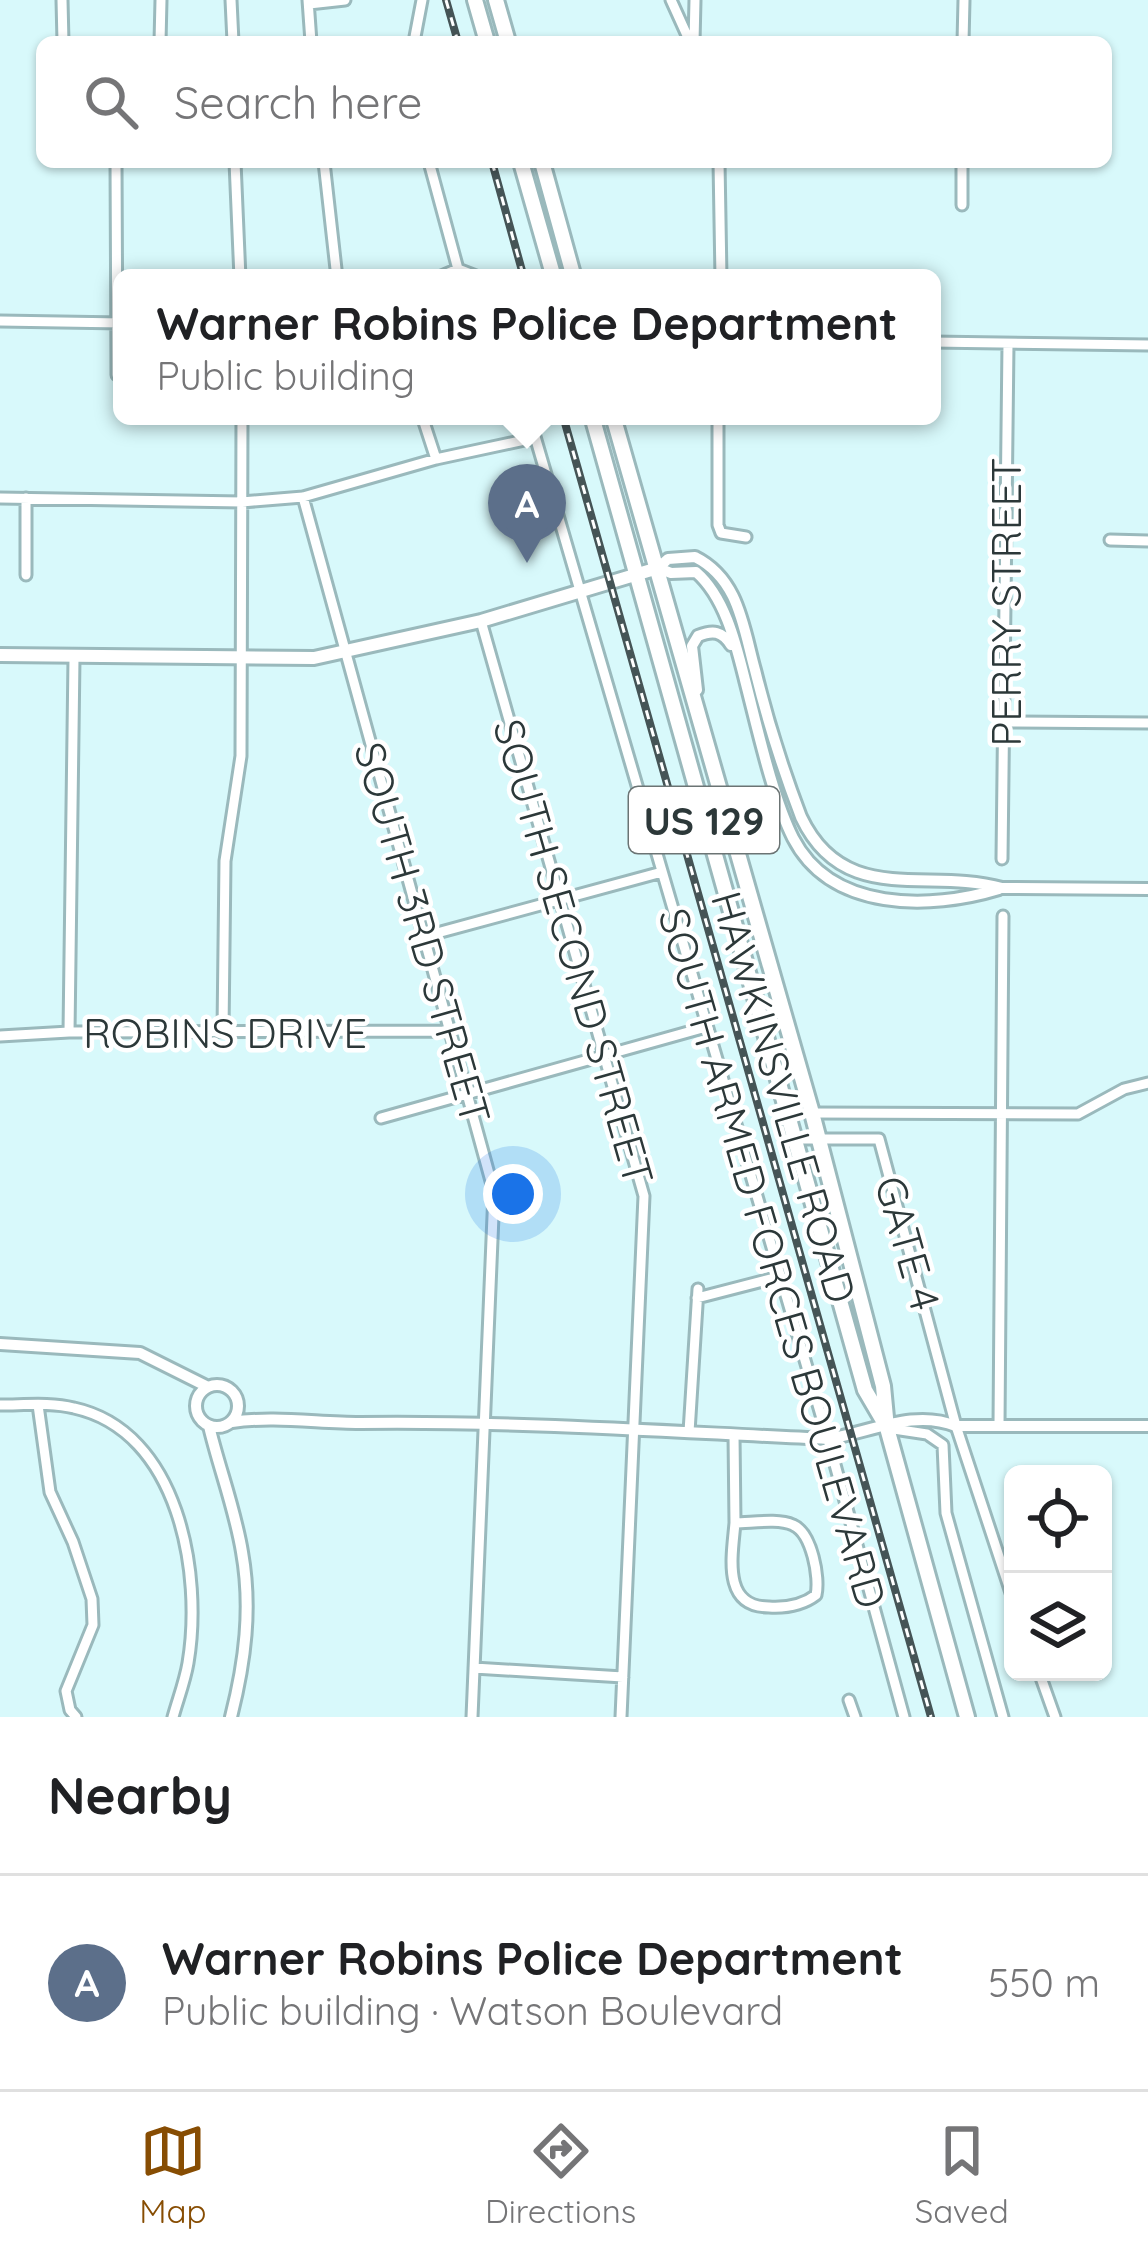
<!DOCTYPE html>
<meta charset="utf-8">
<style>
:root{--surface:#fff;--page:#f2f2f2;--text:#202124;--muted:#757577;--line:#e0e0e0;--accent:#874d03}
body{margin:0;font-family:Quicksand,sans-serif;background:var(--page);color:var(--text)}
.controls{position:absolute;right:36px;bottom:36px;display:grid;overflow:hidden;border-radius:18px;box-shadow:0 3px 9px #0004}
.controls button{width:108px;height:108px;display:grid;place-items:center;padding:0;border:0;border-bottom:3px solid var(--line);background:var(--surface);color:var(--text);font:60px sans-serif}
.you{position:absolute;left:513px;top:1194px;width:42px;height:42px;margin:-30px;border:9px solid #fff;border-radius:50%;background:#1a73e8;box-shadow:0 0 0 18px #1a73e833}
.badge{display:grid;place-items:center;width:78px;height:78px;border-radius:50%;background:var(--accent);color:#fff;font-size:39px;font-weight:700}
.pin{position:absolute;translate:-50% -99px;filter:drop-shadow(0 3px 6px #0008)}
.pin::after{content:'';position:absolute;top:63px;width:42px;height:36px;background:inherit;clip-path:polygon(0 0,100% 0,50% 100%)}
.popup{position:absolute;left:113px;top:269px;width:828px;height:156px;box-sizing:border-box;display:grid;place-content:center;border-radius:18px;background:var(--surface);filter:drop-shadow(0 3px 9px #0005);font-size:39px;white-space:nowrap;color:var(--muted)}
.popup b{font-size:45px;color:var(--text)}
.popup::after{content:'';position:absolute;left:50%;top:100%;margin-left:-24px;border:24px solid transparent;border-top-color:var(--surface)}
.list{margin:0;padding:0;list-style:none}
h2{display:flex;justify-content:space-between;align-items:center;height:156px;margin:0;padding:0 48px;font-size:51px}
h2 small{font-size:39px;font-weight:400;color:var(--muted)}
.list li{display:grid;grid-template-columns:78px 1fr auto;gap:36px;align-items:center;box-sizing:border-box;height:216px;padding:0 48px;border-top:3px solid var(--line)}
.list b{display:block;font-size:45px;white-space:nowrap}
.list p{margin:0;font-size:39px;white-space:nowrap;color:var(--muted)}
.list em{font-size:39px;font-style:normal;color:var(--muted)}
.icon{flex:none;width:66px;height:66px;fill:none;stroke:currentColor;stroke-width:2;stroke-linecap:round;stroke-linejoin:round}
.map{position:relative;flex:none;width:1148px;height:1717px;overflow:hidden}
.search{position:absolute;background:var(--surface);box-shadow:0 3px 9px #0004;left:36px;right:36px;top:36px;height:132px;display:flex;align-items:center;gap:30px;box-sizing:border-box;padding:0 42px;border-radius:18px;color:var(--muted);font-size:45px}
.sheet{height:372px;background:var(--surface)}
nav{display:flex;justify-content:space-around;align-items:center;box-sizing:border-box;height:168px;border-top:3px solid var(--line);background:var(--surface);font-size:33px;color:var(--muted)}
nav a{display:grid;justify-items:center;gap:6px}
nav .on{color:var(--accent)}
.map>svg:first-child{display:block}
</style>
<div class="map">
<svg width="1148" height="1717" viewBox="0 0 1148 1717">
<rect width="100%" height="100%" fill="#d8f9fb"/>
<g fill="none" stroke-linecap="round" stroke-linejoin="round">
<g stroke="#9ab9bc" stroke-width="15">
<path id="minor" d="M62,0l1,42
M231,0l2,42
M308,0l3,42
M671,0l19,42
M309,4l36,-4
M160,42l1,-42
M414,42l8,-42
M694,42l1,-42
M963,42l1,-42
M116,162l1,213
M235,162l5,116
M324,162l13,116
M429,162l29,107 23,9
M719,162l2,116
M962,205v-43
M437,278l21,-9
M0,321l122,2
M932,342l216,3
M422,416l14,43
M529,416l299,1023 76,278
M718,416v109l3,8 25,4
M303,497l191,695 -22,525
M0,498l242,4 61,-5 133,-38 98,-21
M1110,540l38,1
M26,575v-77
M481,621l163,575 -23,521
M1004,722l144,1
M1002,859l6,-515
M426,936l236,-64
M223,1031l2,-170 16,-105 1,-340
M69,1032l5,-374
M0,1036l69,-4 381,-1
M812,1113l266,1 46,-25 24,-6
M381,1118l325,-91
M797,1139h82l77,287 57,173
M697,1298l81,-21
M0,1405c24,0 51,-3 74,3 105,23 129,166 114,255 -3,18 -10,36 -15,54
M38,1405l12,87 23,50 19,57 1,26 -27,66 4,19 6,7
M999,1426l4,-510
M887,1428l40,6 16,11 3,68 57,204
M689,1432l9,-143
M734,1435l1,88
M735,1523c16,0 43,-5 58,2 19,8 27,53 23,70 -13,10 -30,13 -47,12 -47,0 -37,-50 -34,-84z
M474,1668l149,9
M1039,1672l16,45
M849,1700l6,17"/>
</g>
<g stroke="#9ab9bc" stroke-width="16">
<path id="tertiary" d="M658,568l10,-9 27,-2c44,22 48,70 60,113 12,49 28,100 46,147 43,91 127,50 201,71l146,1
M658,568l13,5 25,-1c29,25 40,72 49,108 12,46 27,116 48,158 38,74 137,72 206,51
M697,690l-5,-44 6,-10c15,-6 24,-5 33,9
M0,1344l140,9 68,34
M196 1406a21 21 0 1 1 42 0a21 21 0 1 1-42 0Z
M232,1422c42,-6 86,1 128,1 156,-2 312,9 468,16 43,-7 86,-30 128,-13h192
M209,1426c10,42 26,83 33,126 10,56 3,110 -11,165"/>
</g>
<g stroke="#9ab9bc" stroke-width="18">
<path id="secondary" d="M0,655l314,3 167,-37 177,-53"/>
</g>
<g stroke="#9ab9bc" stroke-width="20">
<path id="primary" d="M475,0l12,42
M496,0l12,42
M521,162l33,116
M542,162l32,116
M592,416l273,974 17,29
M613,416l199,697 71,273 4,42 80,289"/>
</g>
<use href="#minor" stroke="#fff" stroke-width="9"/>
<use href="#tertiary" stroke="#fff" stroke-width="10"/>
<use href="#secondary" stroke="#fff" stroke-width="12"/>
<use href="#primary" stroke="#fff" stroke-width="14"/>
<g stroke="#455456" stroke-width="8">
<path id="rail" d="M446,0l12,42
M492,162l32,116
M563,416l368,1301"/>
</g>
<use href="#rail" stroke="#fff" stroke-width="3" stroke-dasharray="9" stroke-linecap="butt"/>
</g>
<g text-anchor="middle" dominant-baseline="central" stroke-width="9" stroke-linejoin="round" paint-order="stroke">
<rect fill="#fff" stroke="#6b7474" stroke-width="3" x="629" y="787" width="150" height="66" rx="9"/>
<g font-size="39" font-weight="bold" fill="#2c3839">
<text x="704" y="820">US 129</text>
</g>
<g font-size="42" fill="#2c3839" stroke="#fff">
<text transform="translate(1005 602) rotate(-90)">PERRY STREET</text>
<text transform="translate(423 933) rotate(74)">SOUTH 3RD STREET</text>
<text transform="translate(574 952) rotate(74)">SOUTH SECOND STREET</text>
<text x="225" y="1032">ROBINS DRIVE</text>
<text transform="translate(784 1097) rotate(74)">HAWKINSVILLE ROAD</text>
<text transform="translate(908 1243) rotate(74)">GATE 4</text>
<text transform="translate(773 1258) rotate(74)">SOUTH ARMED FORCES BOULEVARD</text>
</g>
</g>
</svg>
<div class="controls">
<button><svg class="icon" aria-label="locate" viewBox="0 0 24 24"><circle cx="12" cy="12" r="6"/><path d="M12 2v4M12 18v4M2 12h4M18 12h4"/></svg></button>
<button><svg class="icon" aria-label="layers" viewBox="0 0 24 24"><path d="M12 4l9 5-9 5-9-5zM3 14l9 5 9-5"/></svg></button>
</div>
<div class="you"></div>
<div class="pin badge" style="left:527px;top:563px;background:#5c6f8a">A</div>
<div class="popup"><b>Warner Robins Police Department</b>Public building</div>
<div class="search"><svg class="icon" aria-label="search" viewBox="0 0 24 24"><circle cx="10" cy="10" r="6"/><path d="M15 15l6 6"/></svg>Search here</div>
</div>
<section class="sheet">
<h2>Nearby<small></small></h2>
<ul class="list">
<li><span class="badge" style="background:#5c6f8a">A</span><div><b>Warner Robins Police Department</b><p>Public building · Watson Boulevard</p></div><em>550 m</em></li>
</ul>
</section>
<nav>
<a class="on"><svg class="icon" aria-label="map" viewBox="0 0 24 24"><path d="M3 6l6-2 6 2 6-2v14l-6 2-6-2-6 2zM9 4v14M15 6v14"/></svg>Map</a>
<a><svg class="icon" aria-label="directions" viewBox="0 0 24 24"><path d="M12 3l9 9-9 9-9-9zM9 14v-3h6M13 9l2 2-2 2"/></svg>Directions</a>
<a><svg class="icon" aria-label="saved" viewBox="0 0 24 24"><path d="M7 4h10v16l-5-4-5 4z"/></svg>Saved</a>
</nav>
